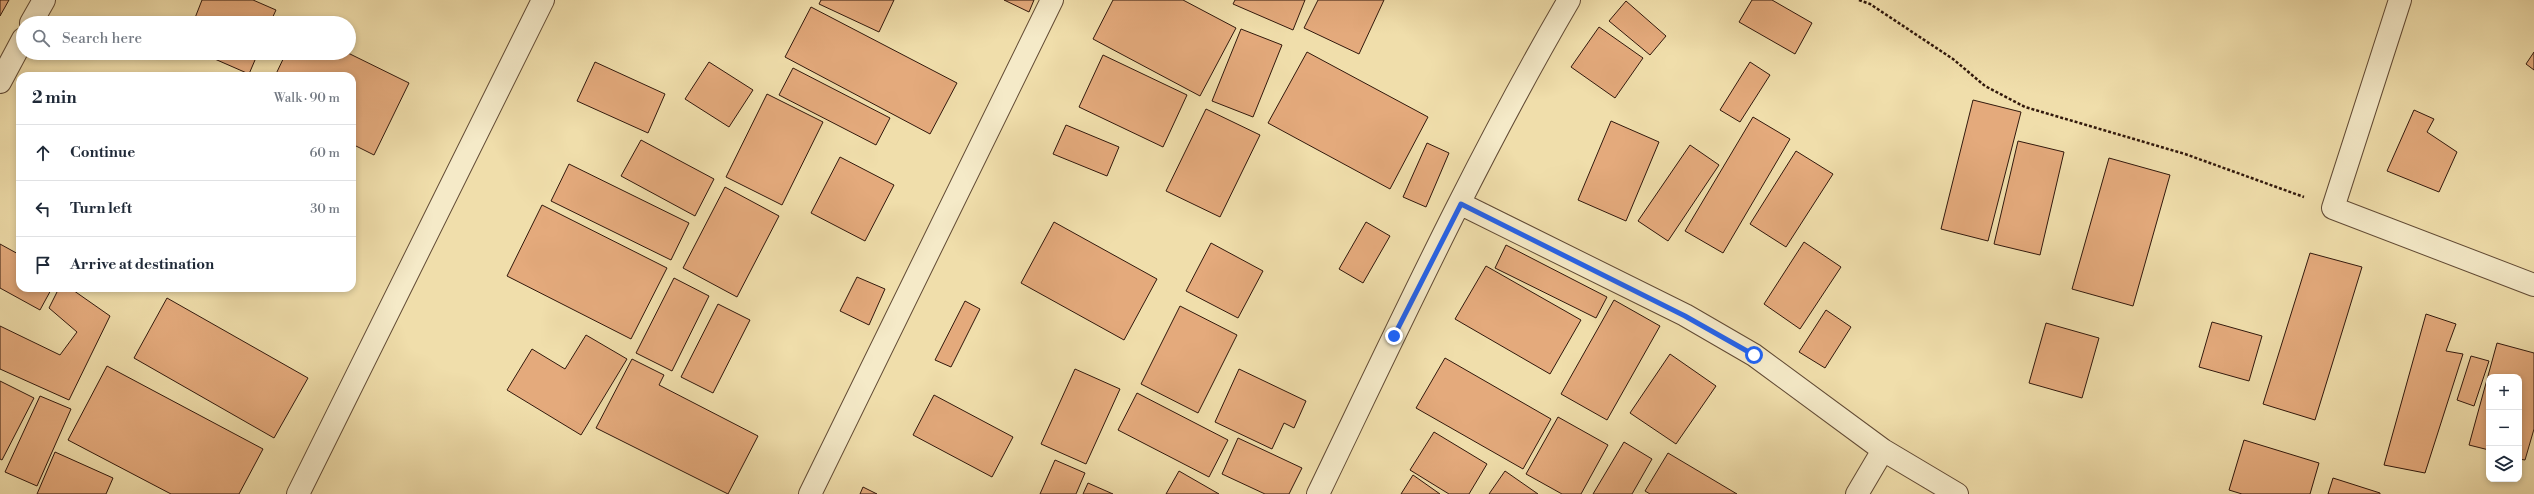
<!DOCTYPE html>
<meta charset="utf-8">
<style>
:root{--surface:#fff;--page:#f2f2f3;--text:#1f2937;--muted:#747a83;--line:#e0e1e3}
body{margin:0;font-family:"Libre Bodoni",serif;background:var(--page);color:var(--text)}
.controls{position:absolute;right:12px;bottom:12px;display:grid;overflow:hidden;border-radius:8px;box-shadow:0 2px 6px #0003}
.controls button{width:36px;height:36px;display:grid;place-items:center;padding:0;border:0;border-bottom:1px solid var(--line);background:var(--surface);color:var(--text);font:20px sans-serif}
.stop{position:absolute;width:12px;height:12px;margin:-9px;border:3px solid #2563eb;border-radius:50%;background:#fff}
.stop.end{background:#2563eb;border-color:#fff;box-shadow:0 1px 4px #0008}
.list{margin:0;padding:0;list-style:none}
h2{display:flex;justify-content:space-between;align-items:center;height:52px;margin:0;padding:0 16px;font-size:17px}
h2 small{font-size:13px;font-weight:400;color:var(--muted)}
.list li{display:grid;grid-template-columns:26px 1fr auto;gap:12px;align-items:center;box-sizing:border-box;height:56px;padding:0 16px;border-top:1px solid var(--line)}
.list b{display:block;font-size:15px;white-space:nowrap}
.list em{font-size:13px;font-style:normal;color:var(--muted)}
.icon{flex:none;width:22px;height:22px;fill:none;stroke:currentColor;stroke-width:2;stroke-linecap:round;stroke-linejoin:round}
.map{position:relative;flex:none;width:2534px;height:494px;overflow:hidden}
.search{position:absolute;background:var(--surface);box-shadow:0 2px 6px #0003;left:16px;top:16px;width:340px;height:44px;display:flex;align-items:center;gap:10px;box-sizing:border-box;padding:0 14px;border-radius:22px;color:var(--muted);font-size:15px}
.panel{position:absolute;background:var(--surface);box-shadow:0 2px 6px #0003;left:16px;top:72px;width:340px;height:220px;border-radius:12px}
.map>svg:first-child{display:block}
</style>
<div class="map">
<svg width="2534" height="494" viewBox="0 0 2534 494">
<rect width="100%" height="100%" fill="#f0deab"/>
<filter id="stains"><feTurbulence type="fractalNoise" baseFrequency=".005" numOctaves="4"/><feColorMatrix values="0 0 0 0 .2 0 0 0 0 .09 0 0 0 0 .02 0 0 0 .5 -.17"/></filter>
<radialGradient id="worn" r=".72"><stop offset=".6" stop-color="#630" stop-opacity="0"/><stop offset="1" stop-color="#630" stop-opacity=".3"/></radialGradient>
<path fill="#e4aa7c" stroke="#31180c" d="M0,0h9l-9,16z
M202,0h51l23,10 -6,13h-77z
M821,0h73l-15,32 -60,-28z
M1004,0h30l-5,12z
M1113,0h70l53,28 -36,68 -107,-57z
M1235,0h70l-12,30 -60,-26z
M1318,0h66l-25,54 -55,-26z
M1752,0h20l40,23 -17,31 -56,-32z
M1626,1l40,35 -16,19 -41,-34z
M811,7l146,76 -27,51 -145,-77z
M1599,27l44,31 -28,40 -44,-31z
M1241,29l41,16 -29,72 -41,-16z
M1307,52l121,65 -38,72 -122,-66z
M2534,52v18l-8,-6z
M201,53h57l-9,21z
M286,53h62l61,30 -35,72 -22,-11v-68h-77z
M1103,55l84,40 -24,52 -84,-40z
M595,62l70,32 -17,39 -71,-32z
M709,62l44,28 -24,37 -44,-28z
M1750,62l20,13 -30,47 -20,-12z
M793,68l97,50 -14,27 -97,-50z
M767,94l56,28 -41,83 -56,-28z
M1973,100l48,12 -33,129 -47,-12z
M1206,109l54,26 -40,82 -54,-26z
M2414,110l20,9 -7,13 30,20 -18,40 -52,-21z
M1753,117l37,22 -67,114 -38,-22z
M1611,121l48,21 -33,79 -48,-21z
M1066,125l53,22 -12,29 -54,-22z
M641,140l73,39 -19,37 -74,-40z
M2018,141l46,11 -24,103 -46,-11z
M1427,143l22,10 -23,54 -23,-10z
M1690,145l29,20 -51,76 -30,-20z
M1796,151l37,23 -47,73 -36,-23z
M840,157l54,28 -29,56 -54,-28z
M2109,158l61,17 -37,131 -61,-17z
M569,164l120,59 -18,37 -120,-59z
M725,187l54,29 -42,81 -54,-29z
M542,205l125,63 -36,71 -124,-63z
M1054,222l103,57 -33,61 -103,-57z
M1366,222l24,14 -27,47 -24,-14z
M1804,242l37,25 -41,62 -36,-25z
M1211,243l52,28 -25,47 -52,-27z
M0,244l20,11v33h32l-12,22 -40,-22z
M1506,245l101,52 -11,21 -101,-50z
M2310,253l52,14 -47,153 -52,-16z
M1486,266l95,54 -31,54 -95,-55z
M857,277l28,12 -16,36 -29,-14z
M674,278l35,18 -37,75 -36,-18z
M59,288h11l40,28 -41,84 -69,-31v-43l60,29 17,-23 -28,-24z
M167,298l141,80 -34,60 -140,-80z
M1614,300l46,26 -53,94 -46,-26z
M965,301l15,8 -29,58 -16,-7z
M718,304l32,16 -37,73 -32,-16z
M1180,306l57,29 -39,78 -57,-29z
M1826,310l25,17 -26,41 -26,-16z
M2426,314l30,10 -10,27 17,3 -38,119 -41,-8z
M2212,322l50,14 -13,45 -50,-14z
M2046,323l53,15 -17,60 -53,-15z
M586,335l41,24 -46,76 -74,-45 25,-41 33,20z
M2497,343l37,10v76l-9,31 -6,-1v-82h-30v73l-20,-5z
M1670,354l46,32 -40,58 -46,-31z
M2471,356l18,5 -15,45 -17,-6z
M1445,358l106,61 -28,50 -107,-61z
M632,359l32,16 -5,10 99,51 -30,58 -132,-66z
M107,366l156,83 -24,45h-68l-103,-54z
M1075,369l45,20 -34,75 -45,-20z
M1239,369l67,32 -12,27 -10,-5 -12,26 -57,-27z
M0,381l34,17 -32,62 -2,-1z
M1137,393l91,47 -19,37 -91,-47z
M934,395l79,42 -21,40 -79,-42z
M40,396l31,13 -34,77 -32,-14z
M1558,417l50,28 -27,49h-19l-36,-20z
M1434,432l53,32 -18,30h-20l-39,-24z
M1238,438l64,30 -13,26h-24l-43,-20z
M2244,440l75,23 -9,31h-68l-13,-4z
M1624,442l28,17 -20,35h-39z
M55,452l58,26 -7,16h-69z
M1668,453l69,41h-87l-5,-3z
M1055,460l30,13 -9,21h-36z
M1179,471l40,23h-53z
M1505,471l33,23h-49z
M1413,475l27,19h-39z
M2333,478l47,15v1h-52z
M1088,483l25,11h-30z
M863,487l14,7h-17z"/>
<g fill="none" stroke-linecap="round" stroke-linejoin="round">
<g stroke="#614a34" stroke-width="24">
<path id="street" d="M2400,0l-67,208 201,77
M31,23l13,-23
M0,82l23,-43
M1461,204l224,111 69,40 129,95 74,44
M298,494l245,-494
M810,494l242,-494
M1318,494c80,-166 158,-335 251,-494
M1857,494l26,-44"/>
</g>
<path stroke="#31180c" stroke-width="2.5" stroke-dasharray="3 2" stroke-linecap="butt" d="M1859,0l11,4 83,55 32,27 40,21 160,47 119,43"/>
<use href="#street" stroke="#f5eac8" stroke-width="22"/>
</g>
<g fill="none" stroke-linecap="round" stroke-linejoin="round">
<path stroke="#2563eb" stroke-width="5" d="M1394,336l67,-132 224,112 69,39"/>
</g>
<rect width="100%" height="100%" filter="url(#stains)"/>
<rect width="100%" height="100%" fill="url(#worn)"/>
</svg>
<div class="controls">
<button>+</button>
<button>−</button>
<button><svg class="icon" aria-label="layers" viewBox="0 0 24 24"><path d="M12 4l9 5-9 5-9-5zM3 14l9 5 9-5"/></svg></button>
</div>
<div class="stop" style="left:1754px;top:355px"></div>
<div class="stop end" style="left:1394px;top:336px"></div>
<div class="search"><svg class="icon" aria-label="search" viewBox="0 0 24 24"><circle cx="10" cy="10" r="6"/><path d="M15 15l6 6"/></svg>Search here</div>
<section class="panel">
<h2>2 min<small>Walk · 90 m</small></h2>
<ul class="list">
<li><svg class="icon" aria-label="ahead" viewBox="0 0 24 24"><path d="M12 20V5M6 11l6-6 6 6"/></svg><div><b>Continue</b></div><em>60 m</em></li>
<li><svg class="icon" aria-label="left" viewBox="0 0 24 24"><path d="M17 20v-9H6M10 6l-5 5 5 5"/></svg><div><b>Turn left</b></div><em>30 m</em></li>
<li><svg class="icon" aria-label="arrive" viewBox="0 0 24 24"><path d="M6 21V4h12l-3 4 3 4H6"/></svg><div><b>Arrive at destination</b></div></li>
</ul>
</section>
</div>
